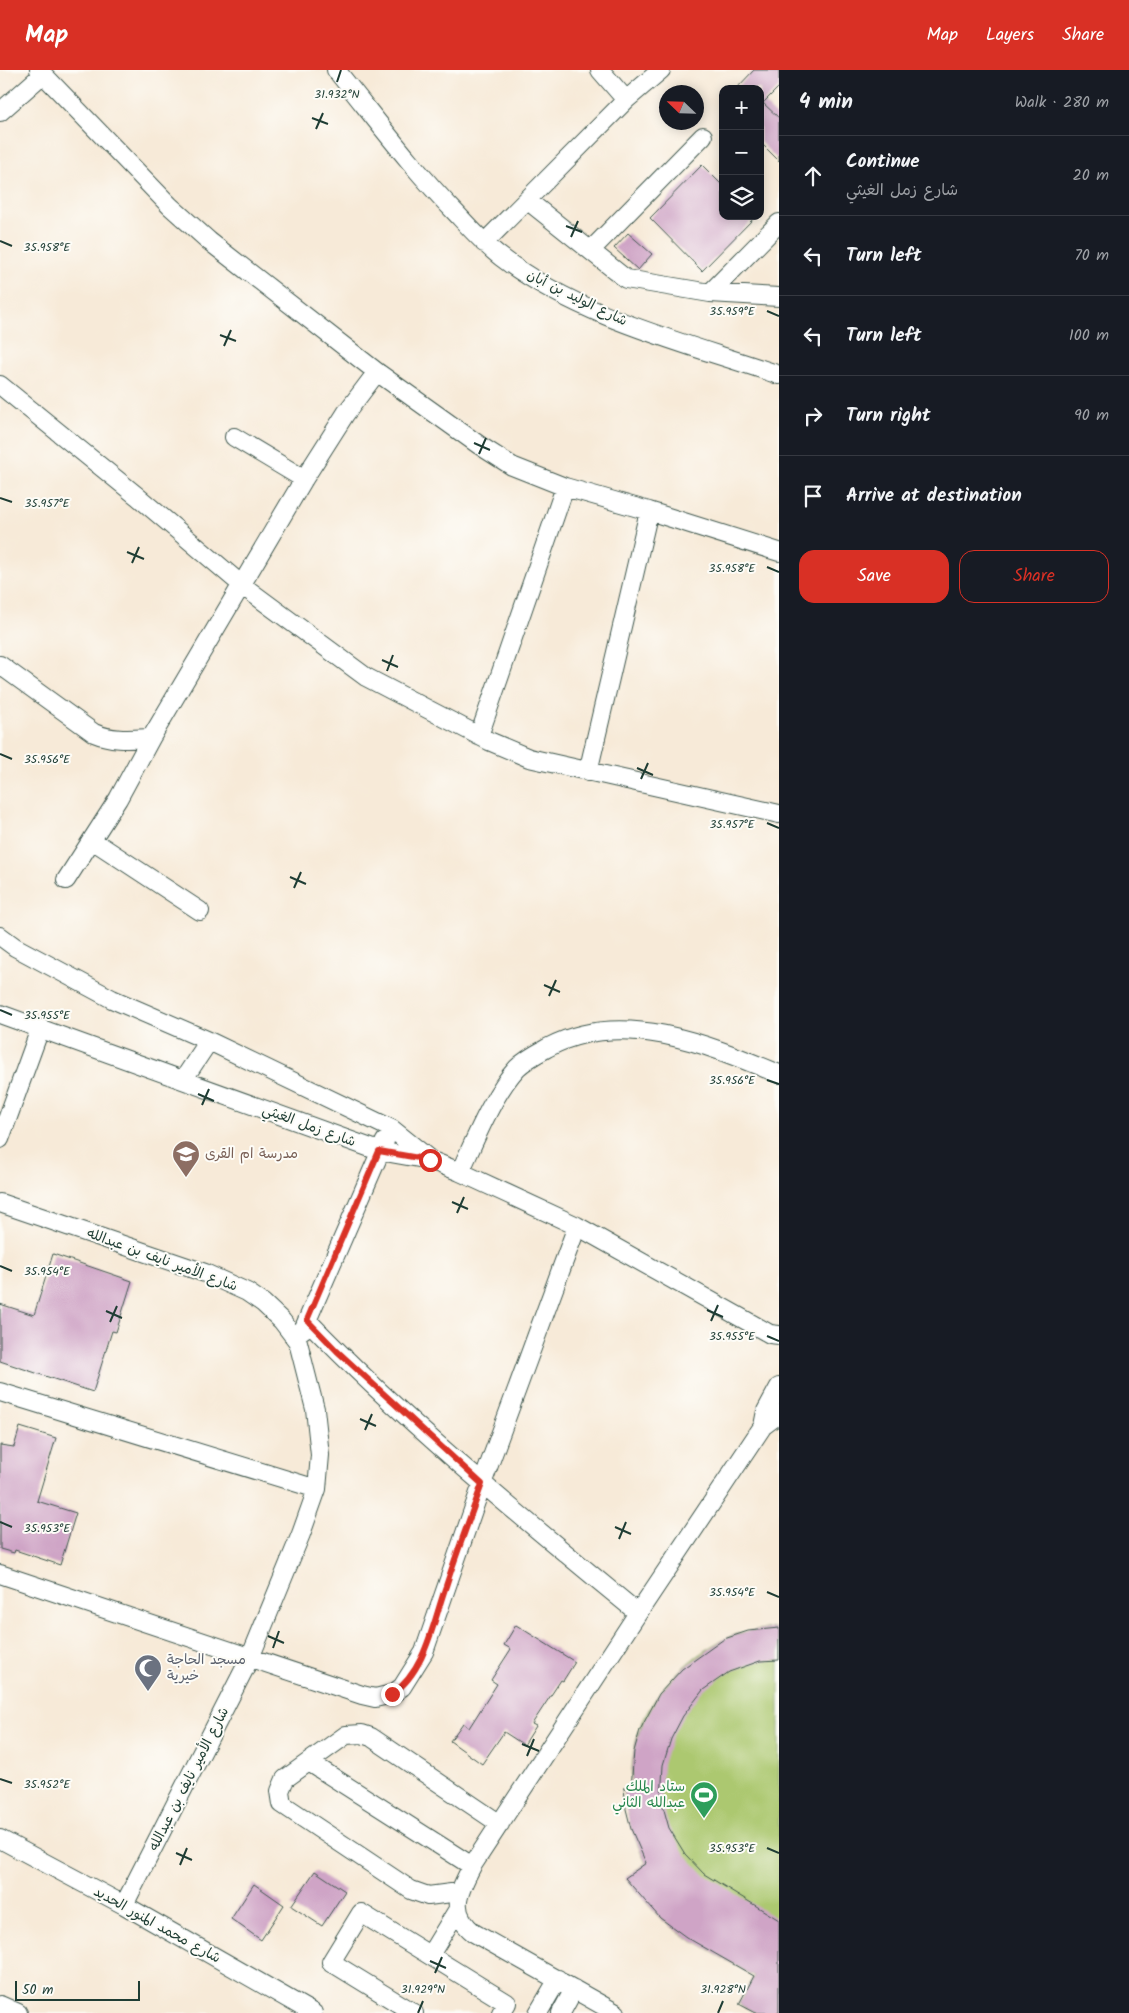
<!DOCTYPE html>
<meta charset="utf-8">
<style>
:root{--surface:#171b24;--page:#242831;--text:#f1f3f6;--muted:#9ea1a6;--line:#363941;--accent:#d93025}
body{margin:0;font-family:Kalam,"Playpen Sans Arabic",sans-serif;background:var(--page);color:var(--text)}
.controls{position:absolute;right:15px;top:15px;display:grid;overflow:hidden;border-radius:10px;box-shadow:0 2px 12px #0003}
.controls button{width:45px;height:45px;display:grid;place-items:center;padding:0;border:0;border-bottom:1px solid var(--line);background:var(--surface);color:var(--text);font:25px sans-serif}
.compass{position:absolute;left:659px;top:15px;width:45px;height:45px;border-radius:50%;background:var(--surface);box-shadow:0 2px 12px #0003;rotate:293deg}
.scale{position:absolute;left:15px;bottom:12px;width:125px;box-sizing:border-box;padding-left:5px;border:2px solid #1f3d34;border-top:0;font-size:14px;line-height:18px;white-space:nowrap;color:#1f3d34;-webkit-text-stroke:4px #fdfcf7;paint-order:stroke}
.stop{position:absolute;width:15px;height:15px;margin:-11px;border:4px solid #d93025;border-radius:50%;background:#fff}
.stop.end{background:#d93025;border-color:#fff;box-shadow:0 1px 5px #0008}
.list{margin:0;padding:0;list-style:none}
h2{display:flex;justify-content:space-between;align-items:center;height:65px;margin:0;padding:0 20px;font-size:21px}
h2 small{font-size:16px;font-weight:400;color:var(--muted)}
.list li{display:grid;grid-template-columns:32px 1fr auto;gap:15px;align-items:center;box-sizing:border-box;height:80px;padding:0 20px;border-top:1px solid var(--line)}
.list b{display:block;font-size:19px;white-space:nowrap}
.list p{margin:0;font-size:16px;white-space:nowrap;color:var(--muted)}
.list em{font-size:16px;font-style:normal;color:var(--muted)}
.actions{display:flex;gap:10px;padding:15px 20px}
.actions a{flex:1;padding:11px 0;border:1px solid var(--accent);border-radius:15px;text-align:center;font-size:18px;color:var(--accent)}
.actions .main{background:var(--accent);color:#fff}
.icon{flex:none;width:28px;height:28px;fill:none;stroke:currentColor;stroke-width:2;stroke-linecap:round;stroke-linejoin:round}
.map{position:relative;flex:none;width:779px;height:1943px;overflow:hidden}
header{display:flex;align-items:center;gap:30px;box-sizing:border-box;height:70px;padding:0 25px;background:var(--accent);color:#fff}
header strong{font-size:24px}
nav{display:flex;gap:28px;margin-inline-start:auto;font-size:18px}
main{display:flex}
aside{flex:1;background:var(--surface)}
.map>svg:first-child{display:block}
</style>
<header>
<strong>Map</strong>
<nav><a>Map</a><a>Layers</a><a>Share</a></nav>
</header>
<main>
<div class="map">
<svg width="779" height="1943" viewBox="0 0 779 1943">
<rect width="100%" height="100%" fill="#fdfcf7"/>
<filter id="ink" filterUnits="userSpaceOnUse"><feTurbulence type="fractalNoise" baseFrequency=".02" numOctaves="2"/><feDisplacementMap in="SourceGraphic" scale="10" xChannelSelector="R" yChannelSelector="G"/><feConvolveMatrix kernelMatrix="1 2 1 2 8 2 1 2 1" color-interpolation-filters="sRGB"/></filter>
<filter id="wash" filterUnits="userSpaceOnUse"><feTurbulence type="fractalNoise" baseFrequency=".0096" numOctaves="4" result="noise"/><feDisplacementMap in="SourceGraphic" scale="20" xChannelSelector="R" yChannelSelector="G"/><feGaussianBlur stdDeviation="1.12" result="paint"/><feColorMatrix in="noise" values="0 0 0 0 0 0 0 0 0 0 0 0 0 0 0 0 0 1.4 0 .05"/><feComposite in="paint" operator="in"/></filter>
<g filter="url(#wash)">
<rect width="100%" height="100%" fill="#f7ead8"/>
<path fill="#acc86f" stroke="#668252" d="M779,1558v385h-23l-17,-9 15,-28 -68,-39 -26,-19 -35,-40 21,-15c-12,-26 -20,-46 -22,-75l7,-1c1,-19 2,-38 8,-56 13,-38 49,-74 84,-91 17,-9 37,-11 56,-12z"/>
<g id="blocks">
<path fill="#cfa4c6" d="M754,0h25v17l-16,16 16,15v43l-19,-19v-53h-24z
M702,95l21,21v30h33l-54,55 -52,-53z
M628,163l24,21 -14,16 -24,-22z
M53,1184l79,27 -16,51 -4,-1 -19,61 -93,-31v-57l34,11z
M20,1357l36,11 -19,63 39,12 -16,52 -45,-15 -1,3 -14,-4v-104l14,2z
M516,1555l59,37 -12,19 -2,-1 -29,44 4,2 -12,19 -20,-13 -22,32 -32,-23 13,-18 6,5 28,-44 -6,-4 20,-31 -7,-4z
M779,1558v32l-19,1 -31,11 -26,18 -20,26 -12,23 -8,26 -2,34 8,29 16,26 19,20 75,46v93h-23l-17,-9 15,-28 -68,-39 -26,-19 -35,-40 21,-15 -15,-34 -5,-20 -2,-21h7l3,-37 6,-21 19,-36 23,-25 42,-30 24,-8z
M315,1801l30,20 -23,35 -31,-20z
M254,1814l30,21 -23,35 -30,-21z"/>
</g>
</g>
<g filter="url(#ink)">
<use href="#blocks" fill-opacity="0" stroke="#3f574d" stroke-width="1"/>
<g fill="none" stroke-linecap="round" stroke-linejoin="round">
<g stroke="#3f574d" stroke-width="20">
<path id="minor" d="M39,0l131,136 39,35 168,131 102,73 33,21 53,21 84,24 130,41
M336,0c39,48 76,98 119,142 15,16 29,32 46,45 79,61 185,86 278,118
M600,0l26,30
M0,42l42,-37
M527,130l99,79 84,14 69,4
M484,173l142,-143 35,-30
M591,180l112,-114
M710,223l69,-70
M0,315l137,111 106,90 123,91 123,64 40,17 250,56
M234,367l70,42
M0,595l94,68c19,8 37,6 57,5l153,-259 42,-66 31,-41
M479,666l86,-249
M588,702l61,-261
M92,770l108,71
M66,810l52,-81 33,-61
M0,866l15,11 97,52 97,42 183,88 36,29
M0,944l379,137 51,9 30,12 117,54 193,108 9,1
M183,1010l26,-39
M0,1069l40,-110
M460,1102c15,-32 33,-78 57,-104 9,-9 21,-15 32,-21 73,-39 160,-2 230,27
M0,1133l205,70 42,19 16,11 19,18 16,21 17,67 5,46 -3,34 -16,45 -51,124 -126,247
M307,1250c102,106 217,199 331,293
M303,1260l82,-189
M0,1322l317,97
M763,1356l3,-15 13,-24
M0,1504l362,121 13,3 17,-4 10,-7 22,-35 58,-168 95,-258
M309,1692l163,104
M0,1769l124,66 189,108
M459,1822l-31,4 -17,-6 -129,-86 -2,-13 5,-12 61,-44 16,-1 9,3 129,87
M430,1885l28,-46
M0,1935l18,8
M414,1943l-83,-51 30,-49 146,90 -6,10
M538,1943l20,-34
M561,1943l13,-24
M616,1943l-142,-80c-27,-22 -15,-41 -2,-67l166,-253 125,-187 16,-12"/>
</g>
<use href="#minor" stroke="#fff" stroke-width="18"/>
</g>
</g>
<g fill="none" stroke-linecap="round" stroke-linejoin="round" filter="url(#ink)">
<path stroke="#d93025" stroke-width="6" d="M392,1624c34,-23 41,-72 54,-108 11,-34 24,-68 36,-102l-145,-133 -30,-31 72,-169 51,9"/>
</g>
<path fill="none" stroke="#1f3d34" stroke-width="2" d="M337,12l4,-12M312,48l16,6M316,59l7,-16M566,156l16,6M571,167l7,-16M0,171l12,5M767,241l12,5M220,265l16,6M224,276l7,-16M474,373l16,7M479,384l7,-16M0,428l12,4M127,482l17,7M132,493l7,-16M767,497l12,5M382,590l16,7M387,601l6,-16M0,684l12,5M637,698l16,7M641,709l7,-16M767,753l12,5M290,807l16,7M294,818l7,-16M544,915l16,7M549,926l7,-16M0,940l12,5M767,1010l12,4M198,1024l16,7M202,1035l7,-16M452,1132l16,7M457,1143l7,-16M0,1196l12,5M707,1240l16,7M106,1241l16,7M711,1251l7,-16M110,1252l7,-16M767,1266l12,5M360,1349l16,7M365,1360l7,-16M0,1452l12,5M615,1457l16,7M619,1469l7,-17M767,1522l12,5M268,1566l16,7M273,1578l6,-17M522,1674l17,7M527,1686l7,-17M0,1709l12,4M767,1778l12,5M176,1783l16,7M180,1795l7,-17M430,1891l16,7M435,1903l7,-16M418,1943l5,-12M718,1943l5,-12"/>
<defs>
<g id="school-pin" transform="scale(1.4375)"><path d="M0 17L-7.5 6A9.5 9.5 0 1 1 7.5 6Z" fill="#8d6e63" stroke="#fdfcf7"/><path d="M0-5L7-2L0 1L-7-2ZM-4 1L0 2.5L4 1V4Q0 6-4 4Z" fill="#fff"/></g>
<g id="mosque-pin" transform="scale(1.4375)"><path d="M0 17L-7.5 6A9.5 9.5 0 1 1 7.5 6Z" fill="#6b7280" stroke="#fdfcf7"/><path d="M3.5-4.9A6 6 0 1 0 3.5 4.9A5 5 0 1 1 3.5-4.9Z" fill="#fff"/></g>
<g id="stadium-pin" transform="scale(1.4375)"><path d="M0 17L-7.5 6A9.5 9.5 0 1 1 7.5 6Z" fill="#2e9e5b" stroke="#fdfcf7"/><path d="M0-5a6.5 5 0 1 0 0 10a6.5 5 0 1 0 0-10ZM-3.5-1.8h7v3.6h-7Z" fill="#fff"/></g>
</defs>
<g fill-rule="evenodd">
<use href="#school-pin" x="186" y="1084"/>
<use href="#mosque-pin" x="148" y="1598"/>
<use href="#stadium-pin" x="704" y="1725"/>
</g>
<g text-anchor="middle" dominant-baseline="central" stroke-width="4" stroke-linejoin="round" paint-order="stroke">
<g font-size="14" fill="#1f3d34" stroke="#fdfcf7">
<text transform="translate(577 228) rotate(26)">شارع الوليد بن أبان</text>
<text transform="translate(309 1056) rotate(20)">شارع زمل الغيثي</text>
<text transform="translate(162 1190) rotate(20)">شارع الأمير نايف بن عبدالله</text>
<text transform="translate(189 1709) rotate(-63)">شارع الأمير نايف بن عبدالله</text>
<text transform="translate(157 1855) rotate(29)">شارع محمد المنور الحديد</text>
</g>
<g font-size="14" fill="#785e54" stroke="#fdfcf7" text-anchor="start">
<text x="205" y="1084">مدرسة ام القرى</text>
</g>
<g font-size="14" fill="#5b616d" stroke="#fdfcf7" text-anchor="start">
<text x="167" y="1590">مسجد الحاجة<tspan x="167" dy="16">خيرية</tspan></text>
</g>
<g font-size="14" fill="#27864d" stroke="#fdfcf7" text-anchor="end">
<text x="685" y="1717">ستاد الملك<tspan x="685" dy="16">عبدالله الثاني</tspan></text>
</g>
</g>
<g font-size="12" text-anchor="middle" fill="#1f3d34" stroke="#fdfcf7" stroke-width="4" stroke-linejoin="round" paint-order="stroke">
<text x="337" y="28">31.932°N</text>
<text x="47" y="181">35.958°E</text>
<text x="732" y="245">35.959°E</text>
<text x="47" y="437">35.957°E</text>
<text x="732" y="502">35.958°E</text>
<text x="47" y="693">35.956°E</text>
<text x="732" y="758">35.957°E</text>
<text x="47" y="949">35.955°E</text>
<text x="732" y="1014">35.956°E</text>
<text x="47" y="1205">35.954°E</text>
<text x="732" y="1270">35.955°E</text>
<text x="47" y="1462">35.953°E</text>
<text x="732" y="1526">35.954°E</text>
<text x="47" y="1718">35.952°E</text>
<text x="732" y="1782">35.953°E</text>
<text x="423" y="1923">31.929°N</text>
<text x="723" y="1923">31.928°N</text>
</g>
</svg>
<div class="controls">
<button>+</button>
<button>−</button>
<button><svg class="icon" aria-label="layers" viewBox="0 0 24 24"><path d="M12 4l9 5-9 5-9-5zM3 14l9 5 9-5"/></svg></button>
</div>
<svg class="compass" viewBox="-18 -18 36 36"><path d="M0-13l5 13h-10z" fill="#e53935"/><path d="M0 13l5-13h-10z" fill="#9ea1a6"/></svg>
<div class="scale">50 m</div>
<div class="stop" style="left:430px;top:1090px"></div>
<div class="stop end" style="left:392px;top:1624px"></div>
</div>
<aside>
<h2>4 min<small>Walk · 280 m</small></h2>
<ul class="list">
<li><svg class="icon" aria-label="ahead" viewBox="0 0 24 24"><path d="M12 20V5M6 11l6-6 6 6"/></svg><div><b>Continue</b><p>شارع زمل الغيثي</p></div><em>20 m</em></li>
<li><svg class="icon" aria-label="left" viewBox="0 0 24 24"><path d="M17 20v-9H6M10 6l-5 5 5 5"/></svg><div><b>Turn left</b></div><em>70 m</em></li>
<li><svg class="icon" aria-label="left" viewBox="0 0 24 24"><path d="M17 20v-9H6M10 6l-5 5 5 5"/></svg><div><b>Turn left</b></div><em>100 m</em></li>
<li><svg class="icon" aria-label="right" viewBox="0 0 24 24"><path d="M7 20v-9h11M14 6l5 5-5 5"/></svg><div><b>Turn right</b></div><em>90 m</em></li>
<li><svg class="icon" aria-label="arrive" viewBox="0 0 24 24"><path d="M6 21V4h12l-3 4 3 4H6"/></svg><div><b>Arrive at destination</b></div></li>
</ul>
<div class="actions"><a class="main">Save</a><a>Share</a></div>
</aside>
</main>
